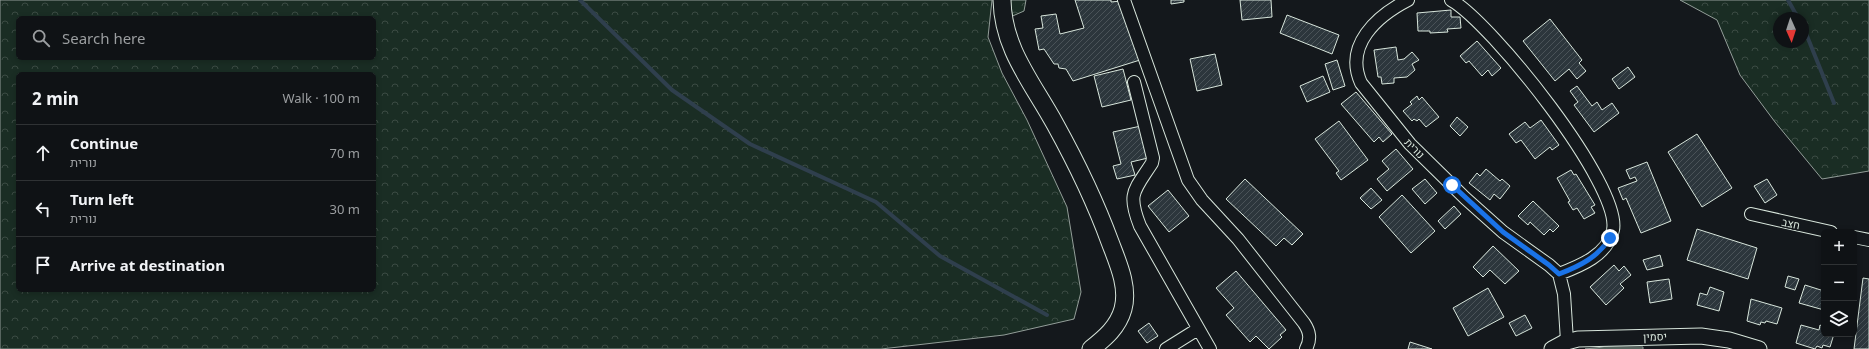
<!DOCTYPE html>
<meta charset="utf-8">
<style>
:root{--surface:#0f1215;--page:#181b1e;--text:#f1f3f6;--muted:#9b9ea0;--line:#2f3234}
body{margin:0;font-family:"Noto Sans",Heebo,sans-serif;background:var(--page);color:var(--text)}
.controls{position:absolute;right:12px;bottom:12px;display:grid;overflow:hidden;border-radius:6px;box-shadow:0 2px 6px #0003}
.controls button{width:36px;height:36px;display:grid;place-items:center;padding:0;border:0;border-bottom:1px solid var(--line);background:var(--surface);color:var(--text);font:20px sans-serif}
.compass{position:absolute;left:1773px;top:12px;width:36px;height:36px;border-radius:50%;background:var(--surface);box-shadow:0 2px 6px #0003;rotate:177deg}
.stop{position:absolute;width:12px;height:12px;margin:-9px;border:3px solid #1a73e8;border-radius:50%;background:#fff}
.stop.end{background:#1a73e8;border-color:#fff;box-shadow:0 1px 4px #0008}
.list{margin:0;padding:0;list-style:none}
h2{display:flex;justify-content:space-between;align-items:center;height:52px;margin:0;padding:0 16px;font-size:17px}
h2 small{font-size:13px;font-weight:400;color:var(--muted)}
.list li{display:grid;grid-template-columns:26px 1fr auto;gap:12px;align-items:center;box-sizing:border-box;height:56px;padding:0 16px;border-top:1px solid var(--line)}
.list b{display:block;font-size:15px;white-space:nowrap}
.list p{margin:0;font-size:13px;white-space:nowrap;color:var(--muted)}
.list em{font-size:13px;font-style:normal;color:var(--muted)}
.icon{flex:none;width:22px;height:22px;fill:none;stroke:currentColor;stroke-width:2;stroke-linecap:round;stroke-linejoin:round}
.map{position:relative;flex:none;width:1869px;height:349px;overflow:hidden}
.search{position:absolute;background:var(--surface);box-shadow:0 2px 6px #0003;left:16px;top:16px;width:360px;height:44px;display:flex;align-items:center;gap:10px;box-sizing:border-box;padding:0 14px;border-radius:6px;color:var(--muted);font-size:15px}
.panel{position:absolute;background:var(--surface);box-shadow:0 2px 6px #0003;left:16px;top:72px;width:360px;height:220px;border-radius:6px}
.map>svg:first-child{display:block}
</style>
<div class="map">
<svg width="1869" height="349" viewBox="0 0 1869 349">
<defs>
<pattern id="forest-crowns" width="20" height="18" patternUnits="userSpaceOnUse"><rect width="20" height="18" fill="#1a2d24"/><path d="M2 6a3 3 0 1 1 6 0M12 15a3 3 0 1 1 6 0" fill="none" stroke="#3b4b43"/></pattern>
<pattern id="park-dots" width="8" height="8" patternUnits="userSpaceOnUse"><rect width="8" height="8" fill="#1a2d24"/><path d="M2 2h.1M6 6h.1" fill="none" stroke="#3b4b43" stroke-width="1.8" stroke-linecap="round"/></pattern>
<pattern id="building-hatch" width="6" height="6" patternUnits="userSpaceOnUse"><rect width="6" height="6" fill="#2c363c"/><path d="M-1 1l2-2M0 6l6-6M5 7l2-2" fill="none" stroke="#4a5358"/></pattern>
</defs>
<rect width="100%" height="100%" fill="#14181c"/>
<path fill="url(#forest-crowns)" stroke="#939e99" fill-rule="evenodd" d="M0,0h992l-4,37 14,36 25,47 40,87 14,85 -7,27 -70,16 -123,14h-881zM18,18h356v40h-356zM18,74h356v216h-356z
M1009,0h17l-2,11 -16,7z
M1680,0h189v171l-47,8 -47,-57 -35,-47 -23,-55zM1779,18h24v24h-24z"/>
<path fill="url(#park-dots)" stroke="#939e99" d="M1604,347h39v2h-58z"/>
<g fill="none" stroke-linecap="round" stroke-linejoin="round">
<path stroke="#2f3f4d" stroke-width="4" d="M580,0l92,90 78,54 126,58 64,54 107,59
M1788,0l10,18
M1803,26l31,77"/>
</g>
<path fill="url(#building-hatch)" stroke="#d8e6dc" d="M1075,0h36v2l10,-1 19,59 -67,21 -7,-12 -7,-1 -1,-4h-4l-10,-15 -5,1 -4,-21 8,-1 -2,-12 15,-2 4,20 24,-6z
M1171,0h13v2l-13,2z
M1240,0h31l1,17 -30,3z
M1451,10v7h9l1,11 -14,1 1,3 -18,1v-2h-12l-1,-18z
M1287,15l52,20 -7,19 -52,-21z
M1550,19l32,41 -3,3 7,8 -9,8 -8,-10 -14,12 -32,-40z
M1477,41l24,27 -9,8 -4,-6 -6,6 -13,-15 -3,2 -6,-7z
M1396,47l2,13 6,-1 8,-7 7,8 -7,4 3,6 -8,7 -13,1v5l-12,1 -1,-7h-3l-4,-27z
M1215,54l7,31 -25,6 -7,-32z
M1337,60l8,26 -12,4 -8,-26z
M1628,67l7,10 -16,12 -7,-10z
M1123,69l8,31 -29,7 -8,-31z
M1323,76l7,16 -23,10 -7,-16z
M1577,86l15,20 5,-4 5,8 10,-7 7,10 -25,19 -20,-27 4,-3 -8,-11z
M1356,92l36,42 -9,8 -4,-5 -5,5 -33,-38z
M1417,96l2,4 3,-3 17,20 -13,10 -7,-8 -2,2 -3,-2 -2,2 -9,-10 9,-7 -2,-2z
M1457,117l11,10 -8,9 -10,-10z
M1541,120l18,25 -7,5 -2,-3 -15,12 -14,-19 -5,3 -7,-9 16,-12 5,6z
M1339,121l29,39 -27,20 -5,-7 3,-2 -24,-32z
M1141,126l7,32 -17,4 4,13 -18,4 -4,-13 8,-2 -8,-32z
M1697,134l35,54 -30,19 -34,-55z
M1396,149l17,20 -26,22 -10,-12 12,-10 -7,-8z
M1647,162l24,59 -30,12 -15,-35 -3,2 -5,-12 19,-7 -2,-4 -5,2 -4,-9z
M1486,169l14,12 2,-2 8,7 -10,13 -6,-5 -4,6 -21,-17 8,-10 3,3z
M1571,170l3,5 2,-1 19,31 -4,2 4,6 -11,6 -7,-11 -4,2 -5,-8 2,-1 -13,-23z
M1245,179l58,55 -11,11 -8,-7 -8,8 -50,-47z
M1425,179l12,14 -12,11 -13,-15z
M1767,179l10,16 -12,8 -11,-17z
M1371,188l11,12 -11,9 -11,-11z
M1168,190l21,26 -20,16 -21,-26z
M1402,195l33,36 -24,22 -32,-36z
M1533,201l26,25 -6,6 -3,-3 -6,6 -14,-13 -2,3 -10,-9z
M1454,206l7,8 -16,15 -7,-8z
M1697,229l60,19 -9,31 -61,-19z
M1493,246l26,25 -14,13 -15,-14 -7,7 -10,-10z
M1660,255l3,11 -16,4 -4,-10z
M1614,265l5,6 5,-5 7,9 -11,9 4,4 -18,17 -16,-18z
M1236,271l50,59 -6,5 2,2 -13,12 -13,-13 -6,6 -24,-27 8,-7 -18,-20z
M1788,276l11,3 -4,11 -10,-3z
M1863,278l6,1v70h-15z
M1669,279l3,20 -22,4 -3,-21z
M1805,285l19,6 -2,8 2,1v10l-25,-7z
M1710,287l14,5 -5,19 -22,-6 3,-12 7,2z
M1488,288l16,29 -36,19 -15,-28z
M1751,299l31,9 -5,16 -11,-3 -1,2 -4,-1 -1,3 -13,-4z
M1525,315l7,13 -16,8 -7,-13z
M1149,323l9,13 -11,7 -9,-12z
M1801,325l18,5 1,-5 4,2v7h10l-4,13 -7,-2 -1,3 -5,-2 -2,3 -19,-6z
M1410,342l22,7h-24z"/>
<g fill="none" stroke-linecap="round" stroke-linejoin="round">
<g stroke="#d8e6dc" stroke-width="14">
<path id="minor" d="M1124,0l64,180 14,20 36,39 66,84c6,9 7,16 2,26
M1408,0c-31,16 -64,45 -47,83l49,61 55,54 38,34 46,33 10,9c21,-8 49,-19 54,-44 9,-44 -122,-208 -162,-230
M1134,82l19,76 -1,5c-18,28 -25,30 -12,63l70,123
M1751,214l80,18
M1854,237l15,3
M1559,274l5,20 3,47
M1166,349l32,-20"/>
</g>
<g stroke="#d8e6dc" stroke-width="17">
<path id="tertiary" d="M1552,349l11,-6 15,-4 123,-3 28,4 30,9"/>
</g>
<g stroke="#d8e6dc" stroke-width="19">
<path id="secondary" d="M1002,0c1,49 30,82 53,124 21,38 40,77 55,118 8,21 19,45 13,67 -5,18 -18,29 -32,40"/>
</g>
<use href="#minor" stroke="#14181c" stroke-width="12"/>
<use href="#tertiary" stroke="#14181c" stroke-width="15"/>
<use href="#secondary" stroke="#14181c" stroke-width="17"/>
</g>
<g fill="none" stroke-linecap="round" stroke-linejoin="round">
<path stroke="#1a73e8" stroke-width="5" d="M1452,185l51,47 46,33 10,9c21,-8 39,-17 51,-36"/>
</g>
<g text-anchor="middle" dominant-baseline="central" stroke-width="3" stroke-linejoin="round" paint-order="stroke">
<g font-size="11" fill="#d8e6dc" stroke="#14181c">
<text transform="translate(1415 148) rotate(46)">נורית</text>
<text transform="translate(1791 223) rotate(12)">חצב</text>
<text transform="translate(1655 336) rotate(-2)">יסמין</text>
</g>
</g>
</svg>
<div class="controls">
<button>+</button>
<button>−</button>
<button><svg class="icon" aria-label="layers" viewBox="0 0 24 24"><path d="M12 4l9 5-9 5-9-5zM3 14l9 5 9-5"/></svg></button>
</div>
<svg class="compass" viewBox="-18 -18 36 36"><path d="M0-13l5 13h-10z" fill="#e53935"/><path d="M0 13l5-13h-10z" fill="#9b9ea0"/></svg>
<div class="stop" style="left:1452px;top:185px"></div>
<div class="stop end" style="left:1610px;top:238px"></div>
<div class="search"><svg class="icon" aria-label="search" viewBox="0 0 24 24"><circle cx="10" cy="10" r="6"/><path d="M15 15l6 6"/></svg>Search here</div>
<section class="panel">
<h2>2 min<small>Walk · 100 m</small></h2>
<ul class="list">
<li><svg class="icon" aria-label="ahead" viewBox="0 0 24 24"><path d="M12 20V5M6 11l6-6 6 6"/></svg><div><b>Continue</b><p>נורית</p></div><em>70 m</em></li>
<li><svg class="icon" aria-label="left" viewBox="0 0 24 24"><path d="M17 20v-9H6M10 6l-5 5 5 5"/></svg><div><b>Turn left</b><p>נורית</p></div><em>30 m</em></li>
<li><svg class="icon" aria-label="arrive" viewBox="0 0 24 24"><path d="M6 21V4h12l-3 4 3 4H6"/></svg><div><b>Arrive at destination</b></div></li>
</ul>
</section>
</div>
